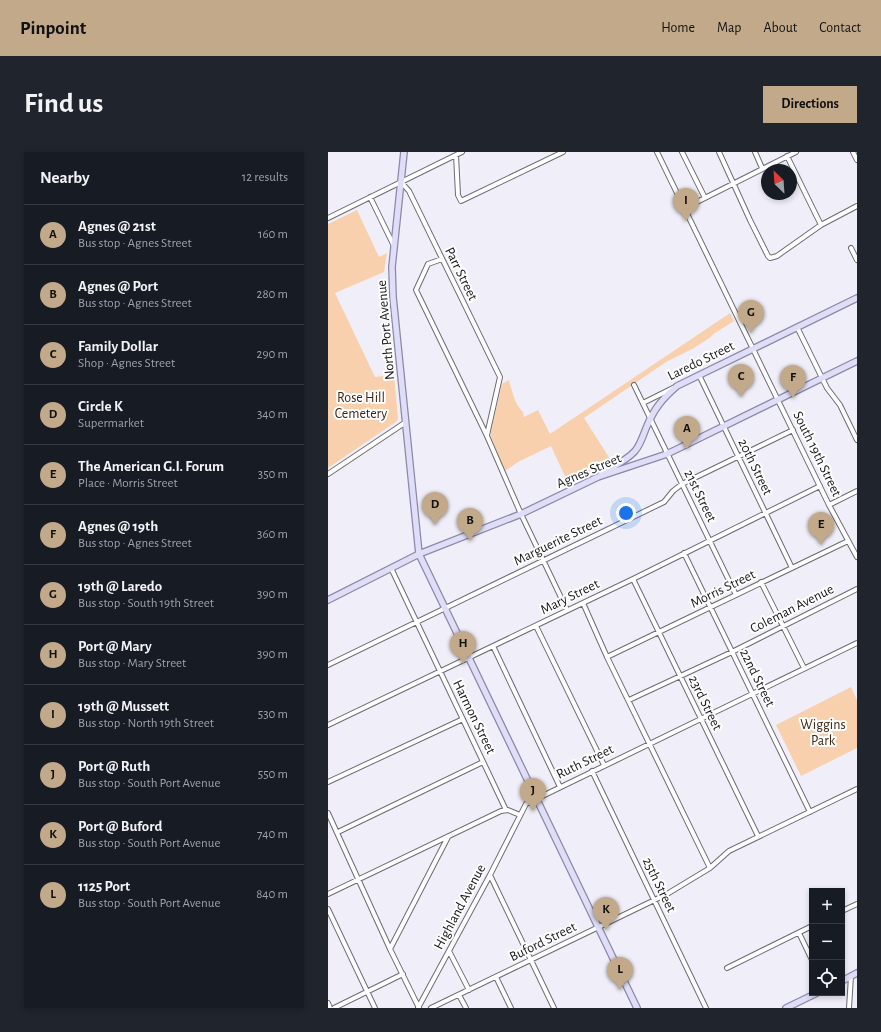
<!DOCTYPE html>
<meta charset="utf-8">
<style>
:root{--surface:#171b24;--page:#20242c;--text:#f1f3f6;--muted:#9ea1a6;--line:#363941;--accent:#c2a98a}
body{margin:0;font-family:"Alegreya Sans",sans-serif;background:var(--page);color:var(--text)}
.controls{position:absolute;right:12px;bottom:12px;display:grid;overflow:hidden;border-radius:0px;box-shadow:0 2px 6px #0003}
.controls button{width:36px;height:36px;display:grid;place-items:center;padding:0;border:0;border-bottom:1px solid var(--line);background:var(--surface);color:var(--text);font:20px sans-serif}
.compass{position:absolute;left:433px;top:12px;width:36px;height:36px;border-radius:50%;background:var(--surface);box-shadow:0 2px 6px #0003;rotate:335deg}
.you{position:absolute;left:298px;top:361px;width:14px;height:14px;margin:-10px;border:3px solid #fff;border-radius:50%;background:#1a73e8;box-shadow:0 0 0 6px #1a73e833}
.badge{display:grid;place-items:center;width:26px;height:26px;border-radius:50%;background:var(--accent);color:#111;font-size:13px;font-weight:700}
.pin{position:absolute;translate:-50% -33px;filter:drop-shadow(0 1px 2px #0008)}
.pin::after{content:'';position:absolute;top:21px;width:14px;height:12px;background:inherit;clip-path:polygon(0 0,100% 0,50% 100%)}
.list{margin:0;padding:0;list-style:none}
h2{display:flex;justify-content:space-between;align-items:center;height:52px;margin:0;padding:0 16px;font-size:17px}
h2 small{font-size:13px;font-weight:400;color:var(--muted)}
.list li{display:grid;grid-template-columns:26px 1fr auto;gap:12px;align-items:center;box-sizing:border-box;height:60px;padding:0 16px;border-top:1px solid var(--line)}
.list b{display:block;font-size:15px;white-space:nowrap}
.list p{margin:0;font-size:13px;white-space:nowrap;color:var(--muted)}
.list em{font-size:13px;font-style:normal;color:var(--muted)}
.icon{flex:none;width:22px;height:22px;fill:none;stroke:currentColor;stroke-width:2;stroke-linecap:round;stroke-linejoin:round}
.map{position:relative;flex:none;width:529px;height:856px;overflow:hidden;border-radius:0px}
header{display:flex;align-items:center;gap:24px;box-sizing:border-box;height:56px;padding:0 20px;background:var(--accent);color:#111}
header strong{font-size:19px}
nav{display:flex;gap:22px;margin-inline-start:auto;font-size:14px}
.intro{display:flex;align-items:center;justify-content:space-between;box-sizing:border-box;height:96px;padding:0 24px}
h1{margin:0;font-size:28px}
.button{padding:10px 18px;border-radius:0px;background:var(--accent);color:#111;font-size:14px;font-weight:700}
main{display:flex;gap:24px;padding:0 24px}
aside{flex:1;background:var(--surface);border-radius:0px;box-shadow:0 2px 6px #0003}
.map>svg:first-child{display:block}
</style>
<header>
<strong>Pinpoint</strong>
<nav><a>Home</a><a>Map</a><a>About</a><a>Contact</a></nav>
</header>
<div class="intro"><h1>Find us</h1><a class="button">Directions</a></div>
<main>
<aside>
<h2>Nearby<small>12 results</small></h2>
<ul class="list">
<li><span class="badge">A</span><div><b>Agnes @ 21st</b><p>Bus stop · Agnes Street</p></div><em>160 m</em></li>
<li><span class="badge">B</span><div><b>Agnes @ Port</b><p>Bus stop · Agnes Street</p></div><em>280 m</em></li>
<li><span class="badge">C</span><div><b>Family Dollar</b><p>Shop · Agnes Street</p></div><em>290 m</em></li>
<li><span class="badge">D</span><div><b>Circle K</b><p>Supermarket</p></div><em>340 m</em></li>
<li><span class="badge">E</span><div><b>The American G.I. Forum</b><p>Place · Morris Street</p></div><em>350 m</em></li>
<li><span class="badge">F</span><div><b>Agnes @ 19th</b><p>Bus stop · Agnes Street</p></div><em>360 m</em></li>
<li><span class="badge">G</span><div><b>19th @ Laredo</b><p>Bus stop · South 19th Street</p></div><em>390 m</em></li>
<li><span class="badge">H</span><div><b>Port @ Mary</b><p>Bus stop · Mary Street</p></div><em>390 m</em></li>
<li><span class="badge">I</span><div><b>19th @ Mussett</b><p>Bus stop · North 19th Street</p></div><em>530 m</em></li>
<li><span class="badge">J</span><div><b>Port @ Ruth</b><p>Bus stop · South Port Avenue</p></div><em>550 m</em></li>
<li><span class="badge">K</span><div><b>Port @ Buford</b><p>Bus stop · South Port Avenue</p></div><em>740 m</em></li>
<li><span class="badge">L</span><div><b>1125 Port</b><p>Bus stop · South Port Avenue</p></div><em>840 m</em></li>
</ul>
</aside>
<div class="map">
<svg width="529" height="856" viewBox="0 0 529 856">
<rect width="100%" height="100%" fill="#f0eff9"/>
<path fill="#f9d0ad" d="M29,58l22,47 8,-4 -3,19 -49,21 40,84 19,-2 4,43 -1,3 -69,47v-244z
M402,161l4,8 -22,14 -1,2 -17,11 -28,14 -82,56 28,44 -44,21 -17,-37 -33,16 -13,9 -14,-34v-6l11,-47 7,-4c3,11 6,25 14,32l1,5 14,-7 12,24z
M523,535l6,13v48l-56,28 -25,-51z"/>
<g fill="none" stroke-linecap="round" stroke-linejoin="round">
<g stroke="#6b6b74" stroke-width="6">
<path id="minor" d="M329,0l172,353 28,52
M354,0l23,46
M391,0l31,68 18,36 2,2 7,-2 44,-31 36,-19
M427,0l7,16
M525,0l4,8
M128,3l2,40 3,6 102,-49
M459,4l34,69
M73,30l8,9 91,186 -13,58
M42,45l24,49
M357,56l111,-56
M0,66l134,-66
M523,96l6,12
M114,107l-14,5 -12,26 71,146 34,78 46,96
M469,175l30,61 13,17 17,35
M371,223l93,193
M306,233l102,210
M315,251l30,-15
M0,322l78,-52
M501,353l28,-14
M356,401l126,259
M63,416l115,242
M305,427l125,257
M433,430l43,86
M208,474l68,139
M165,494l67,141
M279,505l241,-116
M0,513l336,-163 9,-11 9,-7 111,-54
M301,548l103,-48 125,-63
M0,573l305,-146 187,-93
M264,619l114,237
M0,630l135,-63
M0,661l62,136 29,59
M10,680l145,-70
M382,716l19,-17 128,-62
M162,723l64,133
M0,742l173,-83 7,-1 12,5
M0,757l47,99
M514,759l15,-7
M471,781l13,27
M62,797l58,-112
M121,799l20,39
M399,816l85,-42
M168,825l15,31
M131,843l7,13
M0,851l2,5
M6,856l69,-34
M90,856l72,-133 36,-71 331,-161
M103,856l236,-114 43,-26 -103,-211 -24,-54
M521,856l2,-32"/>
</g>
<g stroke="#8b89a6" stroke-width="8">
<path id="major" d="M76,0l-12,115 1,30 26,257 218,454
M273,322c11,-7 25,-13 34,-23 6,-7 8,-16 12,-25 7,-17 15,-27 30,-40l180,-88
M0,448l91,-46 102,-40 77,-37 69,-23 190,-93
M514,829l15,-8
M458,856l31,-15"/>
</g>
<use href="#minor" stroke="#fff" stroke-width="4"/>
<use href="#major" stroke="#dfddf7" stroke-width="5.5"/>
</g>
<g text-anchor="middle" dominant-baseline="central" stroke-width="4" stroke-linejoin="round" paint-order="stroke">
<g font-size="14" fill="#17161a" stroke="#fefefe">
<text transform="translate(133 122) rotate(64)">Parr Street</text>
<text transform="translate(58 178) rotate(-95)">North Port Avenue</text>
<text transform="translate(373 209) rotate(-26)">Laredo Street</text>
<text transform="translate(489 302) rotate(64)">South 19th Street</text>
<text transform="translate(427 315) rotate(64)">20th Street</text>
<text transform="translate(261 319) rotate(-23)">Agnes Street</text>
<text transform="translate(372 344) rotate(64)">21st Street</text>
<text transform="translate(230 389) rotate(-26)">Marguerite Street</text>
<text transform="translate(395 437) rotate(-26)">Morris Street</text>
<text transform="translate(242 445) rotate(-26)">Mary Street</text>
<text transform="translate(464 457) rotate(-27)">Coleman Avenue</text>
<text transform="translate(429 526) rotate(64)">22nd Street</text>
<text transform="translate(377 551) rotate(64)">23rd Street</text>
<text transform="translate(146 565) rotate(64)">Harmon Street</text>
<text transform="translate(257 610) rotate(-26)">Ruth Street</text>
<text transform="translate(331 733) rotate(64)">25th Street</text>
<text transform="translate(132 755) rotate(-62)">Highland Avenue</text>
<text transform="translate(215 790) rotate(-26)">Buford Street</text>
</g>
<g font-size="14" fill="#3e2711" stroke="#fefefe">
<text x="33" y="246">Rose Hill<tspan x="33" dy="16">Cemetery</tspan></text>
<text x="495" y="573">Wiggins<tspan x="495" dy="16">Park</tspan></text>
</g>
</g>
</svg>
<div class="controls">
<button>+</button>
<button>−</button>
<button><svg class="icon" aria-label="locate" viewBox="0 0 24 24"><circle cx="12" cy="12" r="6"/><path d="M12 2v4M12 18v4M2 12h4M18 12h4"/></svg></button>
</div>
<svg class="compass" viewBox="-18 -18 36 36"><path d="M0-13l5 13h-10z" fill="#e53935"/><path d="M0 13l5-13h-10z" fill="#9ea1a6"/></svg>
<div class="you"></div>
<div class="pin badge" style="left:359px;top:297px">A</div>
<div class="pin badge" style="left:142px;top:389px">B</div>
<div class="pin badge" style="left:413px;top:245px">C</div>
<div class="pin badge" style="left:107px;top:373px">D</div>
<div class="pin badge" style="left:493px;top:393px">E</div>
<div class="pin badge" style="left:465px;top:246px">F</div>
<div class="pin badge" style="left:423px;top:181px">G</div>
<div class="pin badge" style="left:135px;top:512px">H</div>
<div class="pin badge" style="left:358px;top:69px">I</div>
<div class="pin badge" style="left:205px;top:659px">J</div>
<div class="pin badge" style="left:278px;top:778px">K</div>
<div class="pin badge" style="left:292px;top:838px">L</div>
</div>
</main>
